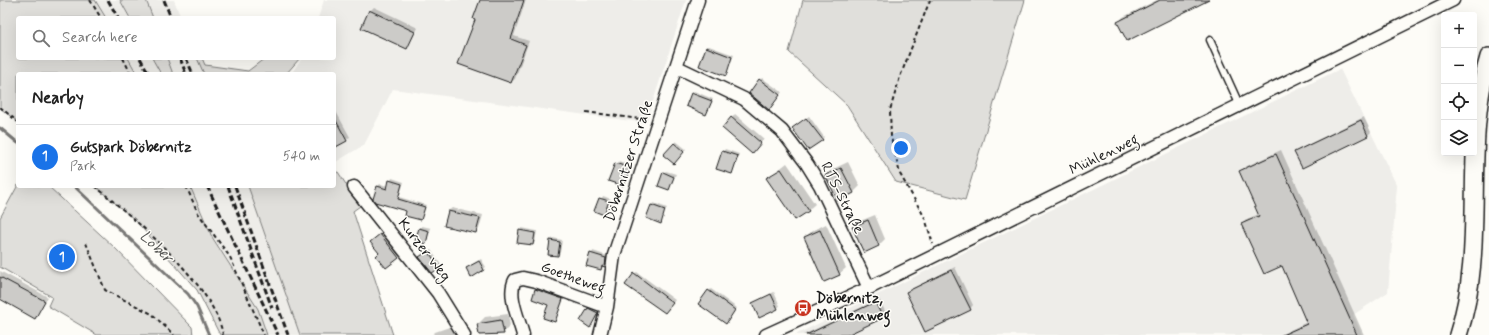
<!DOCTYPE html>
<meta charset="utf-8">
<style>
:root{--surface:#fff;--page:#f2f2f2;--text:#222;--muted:#767676;--line:#e0e0e0;--accent:#1a73e8}
body{margin:0;font-family:Mynerve,sans-serif;background:var(--page);color:var(--text)}
.controls{position:absolute;right:12px;top:12px;display:grid;overflow:hidden;border-radius:4px;box-shadow:0 4px 16px #0002}
.controls button{width:36px;height:36px;display:grid;place-items:center;padding:0;border:0;border-bottom:1px solid var(--line);background:var(--surface);color:var(--text);font:20px sans-serif}
.you{position:absolute;left:901px;top:148px;width:14px;height:14px;margin:-10px;border:3px solid #fff;border-radius:50%;background:#1a73e8;box-shadow:0 0 0 6px #1a73e833}
.badge{display:grid;place-items:center;width:26px;height:26px;border-radius:50%;background:var(--accent);color:#fff;font-size:13px;font-weight:700}
.pin{position:absolute;translate:-50% -50%;border:2px solid #fff;box-shadow:0 1px 4px #0006}
.list{margin:0;padding:0;list-style:none}
h2{display:flex;justify-content:space-between;align-items:center;height:52px;margin:0;padding:0 16px;font-size:17px}
h2 small{font-size:13px;font-weight:400;color:var(--muted)}
.list li{display:grid;grid-template-columns:26px 1fr auto;gap:12px;align-items:center;box-sizing:border-box;height:64px;padding:0 16px;border-top:1px solid var(--line)}
.list b{display:block;font-size:15px;white-space:nowrap}
.list p{margin:0;font-size:13px;white-space:nowrap;color:var(--muted)}
.list em{font-size:13px;font-style:normal;color:var(--muted)}
.icon{flex:none;width:22px;height:22px;fill:none;stroke:currentColor;stroke-width:2;stroke-linecap:round;stroke-linejoin:round}
.map{position:relative;flex:none;width:1489px;height:335px;overflow:hidden}
.search{position:absolute;background:var(--surface);box-shadow:0 4px 16px #0002;left:16px;top:16px;width:320px;height:44px;display:flex;align-items:center;gap:10px;box-sizing:border-box;padding:0 14px;border-radius:4px;color:var(--muted);font-size:15px}
.panel{position:absolute;background:var(--surface);box-shadow:0 4px 16px #0002;left:16px;top:72px;width:320px;height:116px;border-radius:4px}
.map>svg:first-child{display:block}
</style>
<div class="map">
<svg width="1489" height="335" viewBox="0 0 1489 335">
<rect width="100%" height="100%" fill="#fdfcf7"/>
<filter id="ink" filterUnits="userSpaceOnUse"><feTurbulence type="fractalNoise" baseFrequency=".025" numOctaves="2"/><feDisplacementMap in="SourceGraphic" scale="8" xChannelSelector="R" yChannelSelector="G"/><feConvolveMatrix kernelMatrix="1 2 1 2 8 2 1 2 1" color-interpolation-filters="sRGB"/></filter>
<g filter="url(#ink)">
<path fill="#eeede9" d="M95,0h25l10,18h-24z
M146,0h28l7,18h-28z
M324,0h362l-40,123 -253,-34 -29,56 -30,18v-89h-43l11,-16h32v-40h-16z
M128,58h24l9,16h-24z
M167,58h30l7,16h-31z
M1340,69l57,117 -9,106 -35,23 9,20h-567z
M190,186h58l52,149h-33l-9,-26 -46,-72z"/>
<path fill="#e0dfdb" stroke="#7e7e7c" d="M0,0h95l11,18h-88v40h110l9,16h-119v48l-18,-14z
M120,0h26l7,18h-23z
M803,0h222l-60,200 -69,-18 -49,-77 -58,-53z
M152,58h15l6,16h-12z
M197,58h5l3,7 43,6 17,-13h35l-14,16h-82z
M338,172l22,34 -7,5 40,124h-93l-52,-149h86v-13z
M18,185l30,1 66,61 78,80 1,8h-96l-49,-29 4,-9 -52,-30v-49z
M95,186h95l22,51 46,72 9,26h-47l-23,-45 -62,-70z"/>
<path fill="#0003" d="M481,0h45l-12,36 15,5 -14,38 -4,3 -35,-63z
M1157,0h50l-88,22 4,-5z
M374,7l44,21 -11,20 -37,-37z
M709,46l25,9 -9,20 -19,-27z
M762,78l20,14 -10,14 -22,-13z
M694,91l19,8 -7,15 -19,-8z
M334,108l16,29 -16,10z
M735,114l29,25 -9,10 -23,-31z
M809,116l15,21 -2,2 -26,-13z
M1364,117l7,15 -3,3 -66,32 -6,-15 3,-3z
M676,141l10,8 -12,13 -9,-8z
M725,149l14,5 -7,19 -9,-21z
M1281,150l83,185h-84l27,-13 -25,-57 -40,-41 5,-5 12,-5 -19,-43 5,-4z
M619,161l12,5 -8,19 -13,-4z
M848,162l12,24 -6,6 -15,7 -13,-24 7,-6z
M787,163l28,41 -7,6 -40,-32z
M666,171l10,3 -7,15 -5,-16z
M392,178l12,4 -5,15 27,8 -6,14 -42,-33 2,-2 8,2z
M603,196l8,3 -7,15 -8,-3z
M654,203l13,5 -7,14 -9,-17z
M452,208l31,7 -4,14 -3,3 -28,-21z
M875,215l10,24 -6,6 -25,-18 6,-6z
M826,224l20,44 -7,6 -34,-37 7,-6z
M422,226l9,2 -5,15 -6,-14z
M522,228l15,3 -2,11 -2,2 -13,-13z
M383,232l17,23 -2,2 -24,-18z
M553,238l9,2 -2,13 -2,2 -7,-15z
M431,250l10,15 -2,2 -16,-12z
M593,251l15,5 -1,7 -7,6 -13,-4z
M481,259l5,8 -14,10 -3,-11z
M955,267l18,38 -3,4 -63,-17 4,-3z
M0,271l48,26 -13,21 -35,-20z
M637,272l38,28 -7,10 -34,-36z
M538,287l27,10 -10,24 -6,-17 -16,-6z
M711,289l26,19 -9,12 -19,-29z
M774,292l6,14 -20,11 -7,-14z
M879,299l7,14 -4,4 -40,18h-39z
M591,306l8,5 -9,16 -1,-18z
M508,314l2,12 -7,7 -23,2 -2,-11 7,-7z
M455,325l4,10h-27l3,-3z"/>
<g fill="none" stroke-linecap="round" stroke-linejoin="round">
<path stroke="#797876" stroke-width="3" d="M0,128l18,15
M74,186l114,108 9,13 12,28"/>
</g>
<path fill="#cccbc8" stroke="#1c1c1c" d="M480,0h44l-13,39 15,6 -15,38 -53,-19 17,-44 -2,-1z
M1160,0h49l-82,41 -10,-19z
M369,10l46,22 -8,17 -46,-21z
M706,47l26,10 -6,19 -27,-10z
M759,79l21,16 -11,15 -20,-17z
M691,93l21,8 -6,14 -20,-9z
M334,117l13,24 -13,7z
M731,117l30,26 -9,11 -30,-26z
M806,118l17,22 -15,10 -16,-22z
M1361,120l7,16 -66,32 -8,-16z
M674,143l10,9 -10,12 -11,-9z
M722,151l16,5 -6,18 -16,-5z
M1276,154l81,181h-75l25,-11 -25,-58 -18,8 -23,-50 18,-8 -20,-45z
M615,163l15,5 -7,18 -15,-5z
M841,168l13,25 -16,8 -13,-26z
M781,169l28,42 -14,9 -29,-42z
M663,172l11,5 -5,13 -11,-4z
M389,180l13,4 -4,15 27,8 -4,13 -16,-4 1,-5 -31,-9 -2,-3 4,-13 10,3z
M599,198l10,3 -5,14 -10,-4z
M651,205l14,5 -4,14 -15,-6z
M448,211l32,7 -4,15 -32,-7z
M868,220l11,26 -15,7 -12,-26z
M419,228l10,3 -3,13 -11,-3z
M519,230l16,3 -2,12 -16,-2z
M820,230l20,45 -16,7 -20,-45z
M380,234l19,24 -13,10 -10,-12 3,-3 -9,-11z
M550,240l10,2 -2,14 -10,-1z
M428,251l12,17 -8,5 -13,-16z
M590,253l16,5 -1,9 -3,-1 -1,4 -15,-4z
M479,261l5,9 -13,8 -5,-10z
M951,270l20,40 -46,22 -19,-40z
M634,273l39,30 -8,10 -40,-28z
M0,277l45,24 -10,18 -35,-20z
M535,289l28,10 -8,23 -12,-4 5,-13 -16,-6z
M708,290l27,20 -9,14 -28,-20z
M771,294l7,15 -19,9 -7,-15z
M875,302l8,16 -36,17h-41z
M588,308l10,5 -8,15 -10,-7z
M501,320l3,14 -25,1 -2,-11z"/>
<g fill="none" stroke-linecap="round" stroke-linejoin="round">
<g stroke="#1c1c1c" stroke-width="9">
<path id="lane" d="M1210,40l30,66"/>
</g>
<g stroke="#1c1c1c" stroke-width="15">
<path id="street" d="M677,67l67,32 38,32 25,33 13,21 49,103
M354,187l84,106 26,42
M523,335c-4,-16 -16,-40 -8,-55l8,-2 13,3 71,26
M600,335l7,-28 7,-52 84,-255
M766,335l103,-47 584,-288"/>
</g>
<g stroke="#1c1c1c" stroke-width="20">
<path id="secondary" d="M1458,335c30,-90 3,-188 31,-278"/>
</g>
<path stroke="#1c1c1c" stroke-width="2" stroke-dasharray="4 3" stroke-linecap="butt" d="M90,0l11,18
M930,0l-30,77 -10,33 1,27 9,37 25,44 8,26
M123,58l8,16
M0,107l18,15
M586,112l62,8
M95,186c39,33 119,98 128,149
M186,186l12,27 32,44 34,78
M86,243l19,47 47,24 22,21"/>
<use href="#lane" stroke="#fdfcf7" stroke-width="6"/>
<use href="#street" stroke="#fdfcf7" stroke-width="12"/>
<use href="#secondary" stroke="#fdfcf7" stroke-width="17"/>
<path stroke="#1c1c1c" stroke-width="3" stroke-dasharray="6 3" stroke-linecap="butt" d="M108,0l10,18
M164,0l7,18
M140,58l9,16
M180,58l6,16
M186,58l7,16
M207,186l71,149
M228,186l44,122
M235,186l53,149"/>
</g>
</g>
<defs>
<g id="bus-disc" transform="scale(0.9)"><circle r="9.5" fill="#c8321e" stroke="#fdfcf7"/><path d="M-5-6H5V4H4V6H2V4H-2V6H-4V4H-5ZM-3.5-4V0h7V-4ZM-3.5 1.2v1.5H-2V1.2ZM2 1.2v1.5H3.5V1.2Z" fill="#fff"/></g>
</defs>
<g fill-rule="evenodd">
<use href="#bus-disc" x="803" y="308"/>
</g>
<g text-anchor="middle" dominant-baseline="central" stroke-width="3" stroke-linejoin="round" paint-order="stroke">
<g font-size="15" fill="#1c1c1c" stroke="#fdfcf7">
<text transform="translate(1104 155) rotate(-26)">Mühlenweg</text>
<text transform="translate(629 161) rotate(-72)">Döbernitzer Straße</text>
<text transform="translate(842 198) rotate(63)">RTS-Straße</text>
<text transform="translate(424 250) rotate(52)">Kurzer Weg</text>
<text transform="translate(573 278) rotate(20)">Goetheweg</text>
</g>
<g font-size="15" font-weight="bold" fill="#1c1c1c" stroke="#fdfcf7" text-anchor="start">
<text x="816" y="299">Döbernitz,<tspan x="816" dy="17">Mühlenweg</tspan></text>
</g>
<g font-size="16" font-style="italic" fill="#5a5a58" stroke="#fdfcf7">
<text transform="translate(156 247) rotate(44)">Lober</text>
</g>
</g>
</svg>
<div class="controls">
<button>+</button>
<button>−</button>
<button><svg class="icon" aria-label="locate" viewBox="0 0 24 24"><circle cx="12" cy="12" r="6"/><path d="M12 2v4M12 18v4M2 12h4M18 12h4"/></svg></button>
<button><svg class="icon" aria-label="layers" viewBox="0 0 24 24"><path d="M12 4l9 5-9 5-9-5zM3 14l9 5 9-5"/></svg></button>
</div>
<div class="you"></div>
<div class="pin badge" style="left:62px;top:257px">1</div>
<div class="search"><svg class="icon" aria-label="search" viewBox="0 0 24 24"><circle cx="10" cy="10" r="6"/><path d="M15 15l6 6"/></svg>Search here</div>
<section class="panel">
<h2>Nearby<small></small></h2>
<ul class="list">
<li><span class="badge">1</span><div><b>Gutspark Döbernitz</b><p>Park</p></div><em>540 m</em></li>
</ul>
</section>
</div>
